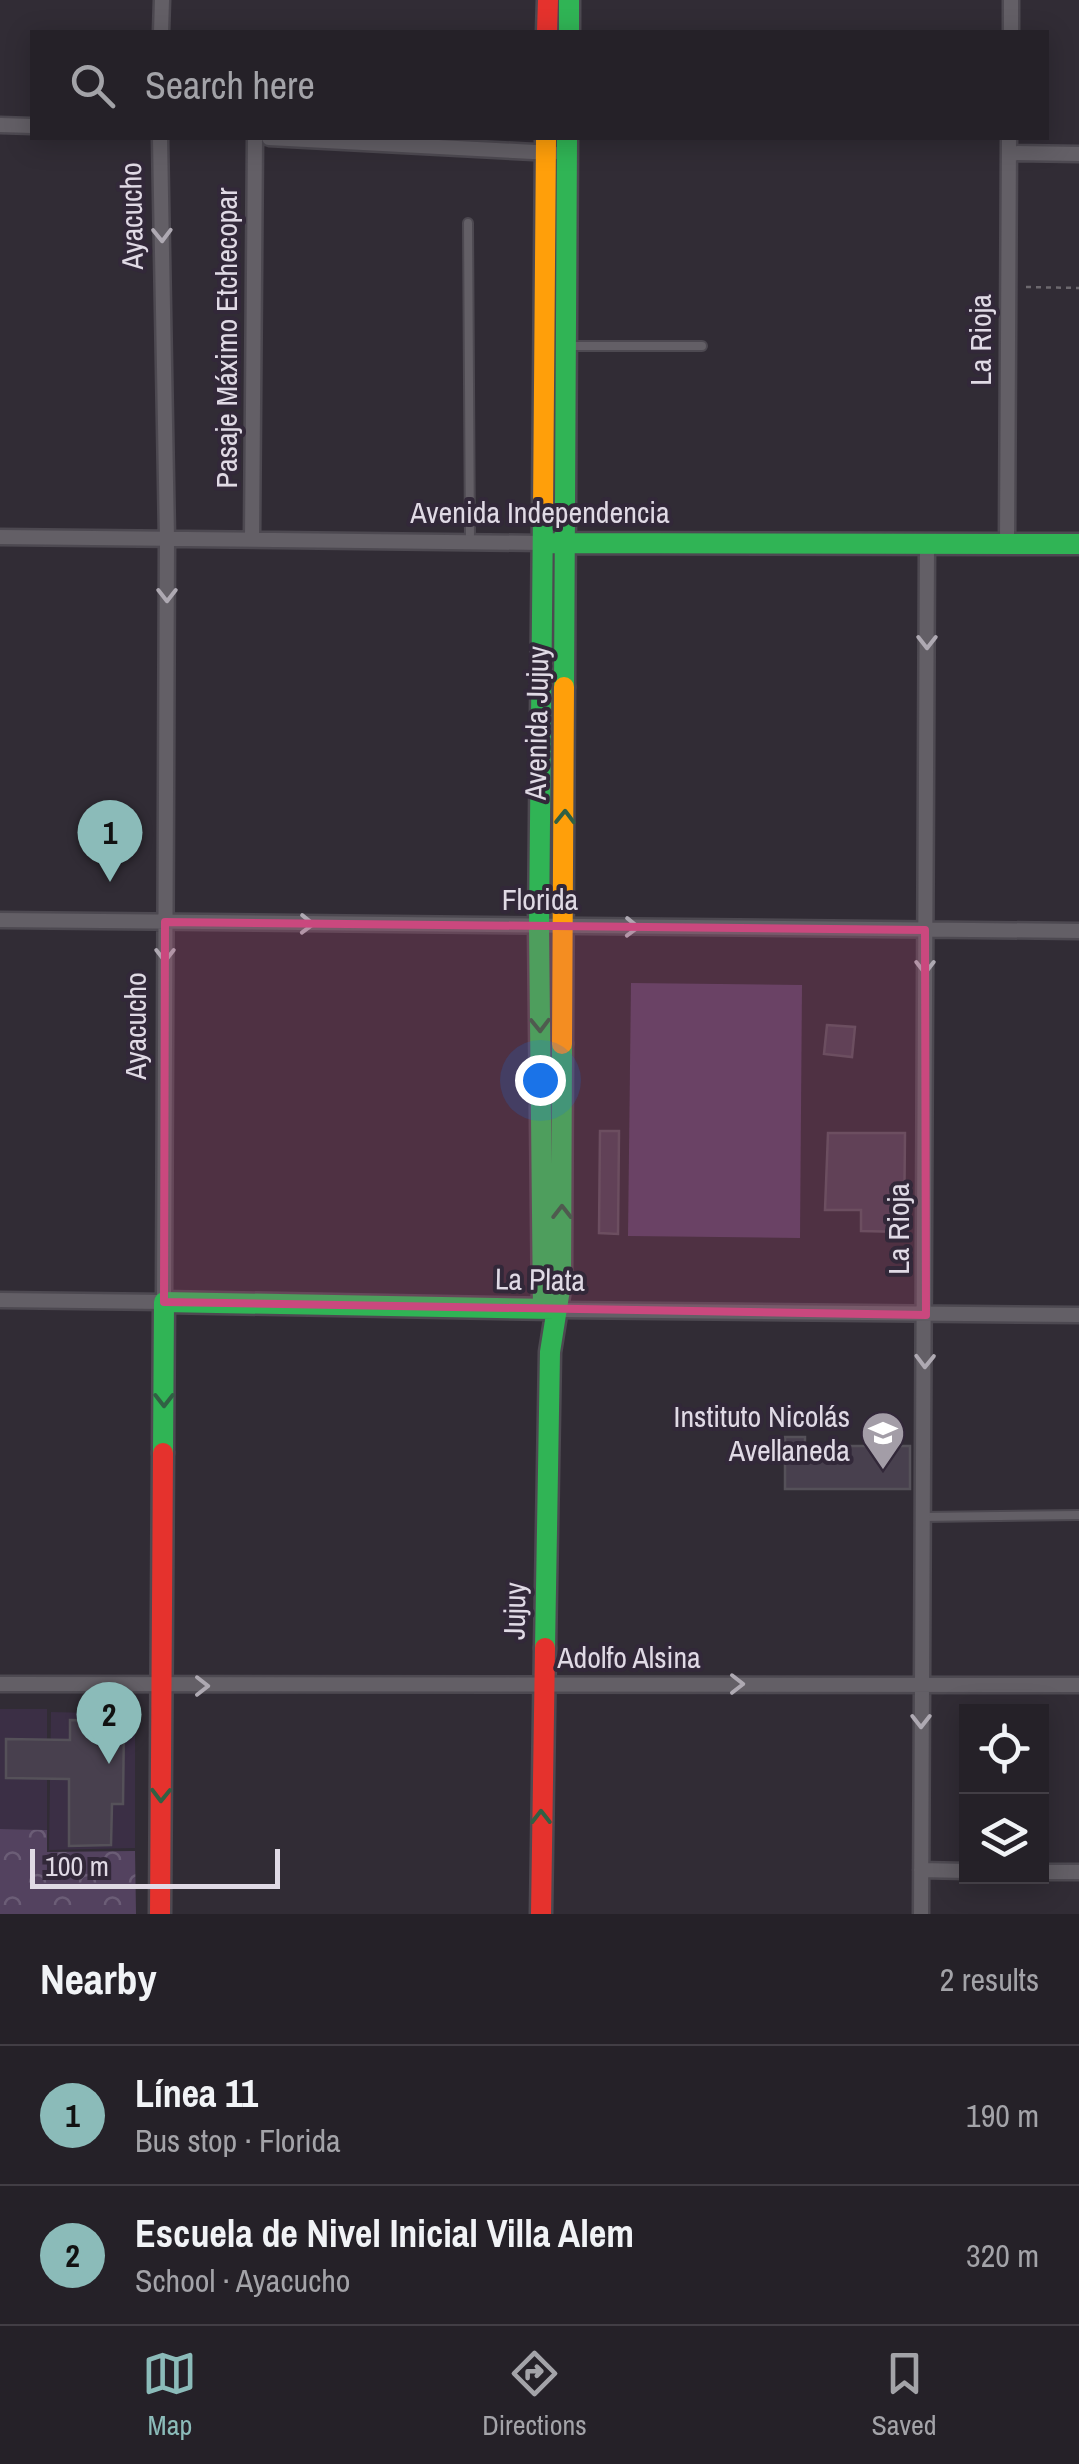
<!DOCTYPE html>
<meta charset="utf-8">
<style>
:root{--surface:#252128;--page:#2d2930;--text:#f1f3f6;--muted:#a3a3a8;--line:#423e45;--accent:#8bbbb9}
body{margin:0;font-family:"Archivo Narrow",sans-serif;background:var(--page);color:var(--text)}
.controls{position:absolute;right:30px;bottom:30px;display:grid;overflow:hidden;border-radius:0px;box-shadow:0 5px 25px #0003}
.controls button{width:90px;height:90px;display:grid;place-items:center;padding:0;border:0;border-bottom:2px solid var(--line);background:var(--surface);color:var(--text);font:50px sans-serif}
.scale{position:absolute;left:30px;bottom:25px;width:250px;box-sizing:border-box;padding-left:10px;border:5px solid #e0dae5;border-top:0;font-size:28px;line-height:35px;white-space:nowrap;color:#e0dae5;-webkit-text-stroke:8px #322839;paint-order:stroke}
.you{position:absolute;left:540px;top:1080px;width:35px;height:35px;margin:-25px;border:8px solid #fff;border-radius:50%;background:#1a73e8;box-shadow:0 0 0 15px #1a73e833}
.badge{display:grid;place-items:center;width:65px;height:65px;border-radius:50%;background:var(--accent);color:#111;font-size:32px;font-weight:700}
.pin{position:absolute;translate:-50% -82px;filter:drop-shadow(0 2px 5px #0008)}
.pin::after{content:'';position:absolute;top:52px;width:35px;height:30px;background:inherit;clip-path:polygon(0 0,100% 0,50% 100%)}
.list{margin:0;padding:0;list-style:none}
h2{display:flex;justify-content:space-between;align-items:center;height:130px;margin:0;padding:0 40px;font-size:42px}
h2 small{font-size:32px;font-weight:400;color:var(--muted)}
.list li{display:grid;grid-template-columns:65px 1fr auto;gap:30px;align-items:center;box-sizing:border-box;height:140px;padding:0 40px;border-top:2px solid var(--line)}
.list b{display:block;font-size:38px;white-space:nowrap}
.list p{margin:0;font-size:32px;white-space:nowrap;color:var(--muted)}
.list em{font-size:32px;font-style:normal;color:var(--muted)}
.icon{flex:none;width:55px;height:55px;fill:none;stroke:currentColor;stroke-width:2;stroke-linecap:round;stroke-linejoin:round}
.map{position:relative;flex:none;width:1079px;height:1914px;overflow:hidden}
.search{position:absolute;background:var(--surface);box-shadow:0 5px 25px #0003;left:30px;right:30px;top:30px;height:110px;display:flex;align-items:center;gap:25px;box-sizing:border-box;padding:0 35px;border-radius:0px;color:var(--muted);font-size:38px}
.sheet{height:410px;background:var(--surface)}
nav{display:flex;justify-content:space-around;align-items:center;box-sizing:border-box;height:140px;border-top:2px solid var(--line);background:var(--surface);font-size:28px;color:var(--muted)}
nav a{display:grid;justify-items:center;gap:5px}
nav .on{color:var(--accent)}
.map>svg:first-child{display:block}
</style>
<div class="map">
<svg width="1079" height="1914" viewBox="0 0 1079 1914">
<defs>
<pattern id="forest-crowns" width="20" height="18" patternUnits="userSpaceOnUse" patternTransform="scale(2.5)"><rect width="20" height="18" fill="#53425f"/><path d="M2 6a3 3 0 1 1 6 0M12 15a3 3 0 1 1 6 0" fill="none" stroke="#6b5d76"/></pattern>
</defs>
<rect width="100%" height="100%" fill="#312c35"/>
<path fill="#3b2f45" d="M0,1709h47v121l-47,-1z
M51,1712l84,2v134l-86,2z"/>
<path fill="#53425f" d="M631,983l171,2 -2,253 -172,-2z"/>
<path fill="url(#forest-crowns)" d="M0,1829l47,1v22l88,-1 1,63h-136z"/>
<path fill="#48404e" stroke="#555159" stroke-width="2.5" d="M827,1025l28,2 -3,30 -28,-3z
M600,1131h19l-1,103 -19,-1z
M828,1133h77l-1,99 -43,-1v-21h-36z
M785,1437h20v9h105v43h-125z
M70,1720l54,1 -1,83h-11l-1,41 -42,1v-67l-63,-1v-39l64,1z"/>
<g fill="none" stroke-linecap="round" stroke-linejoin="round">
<g stroke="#4d4951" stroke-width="12">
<path id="lane" d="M468,223l2,319
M567,346h135
M923,1517l156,-2"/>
</g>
<g stroke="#4d4951" stroke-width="19">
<path id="street" d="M161,32l1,-32
M1011,32v-32
M0,125l32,1
M269,138l284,15
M1009,153l70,1
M0,537l542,6
M252,539l3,-401
M1007,543l2,-405
M0,920l1079,11
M0,1300l164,2 3,-764 -7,-400
M558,1310l521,5
M0,1684l1079,1
M921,1870l45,1
M1042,1872h37
M921,1914l6,-1370"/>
</g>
<g stroke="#4d4951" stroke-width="25">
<path id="fast" d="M569,0v32
M543,512l-4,414 4,383
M551,543l528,1
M564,687l3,-549
M163,1453l1,-151 390,7
M545,1648l5,-296 11,-69 1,-239"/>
</g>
<g stroke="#4d4951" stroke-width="25">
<path id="slow" d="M543,512l3,-374
M562,1044l2,-357"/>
</g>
<g stroke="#4d4951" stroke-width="25">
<path id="jam" d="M547,32l1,-32
M160,1914l3,-461
M541,1914l4,-266"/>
</g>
<path stroke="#6c686e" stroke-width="2.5" stroke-dasharray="5 5" stroke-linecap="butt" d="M1026,287l53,1"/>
<use href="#lane" stroke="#635f66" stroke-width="8"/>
<use href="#street" stroke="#635f66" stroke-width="14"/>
<use href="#fast" stroke="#30b455" stroke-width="20"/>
<use href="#slow" stroke="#ff9f0a" stroke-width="20"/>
<use href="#jam" stroke="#e5322d" stroke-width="20"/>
</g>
<defs><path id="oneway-chevron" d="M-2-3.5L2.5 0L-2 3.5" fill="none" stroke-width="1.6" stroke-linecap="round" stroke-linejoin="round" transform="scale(2.5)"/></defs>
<g stroke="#aea9b2">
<use href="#oneway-chevron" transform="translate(162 235) rotate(89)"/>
<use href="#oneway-chevron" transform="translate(167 595) rotate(90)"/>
<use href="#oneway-chevron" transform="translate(927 642) rotate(90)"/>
<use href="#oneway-chevron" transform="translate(307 924) rotate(1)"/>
<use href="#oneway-chevron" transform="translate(632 927) rotate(1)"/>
<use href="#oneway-chevron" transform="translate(165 955) rotate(90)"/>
<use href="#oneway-chevron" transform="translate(925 967) rotate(90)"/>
<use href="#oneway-chevron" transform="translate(925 1361) rotate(91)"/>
<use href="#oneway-chevron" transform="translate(737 1684)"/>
<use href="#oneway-chevron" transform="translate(202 1686)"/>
<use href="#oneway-chevron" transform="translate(921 1721) rotate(90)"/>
</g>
<g stroke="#316044">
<use href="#oneway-chevron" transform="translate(565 817) rotate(-89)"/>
<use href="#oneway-chevron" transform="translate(540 1025) rotate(89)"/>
<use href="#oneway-chevron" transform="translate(562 1212) rotate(-90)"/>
<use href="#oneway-chevron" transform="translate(164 1400) rotate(90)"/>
<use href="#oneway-chevron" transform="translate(161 1795) rotate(91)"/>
<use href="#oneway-chevron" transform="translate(541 1817) rotate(-90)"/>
</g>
<path fill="#ca487e" fill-opacity="0.2" stroke="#ca487e" stroke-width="8" stroke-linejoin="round" d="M165,922l760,8 1,385 -762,-13z"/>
<defs>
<g id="school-pin" transform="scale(2.25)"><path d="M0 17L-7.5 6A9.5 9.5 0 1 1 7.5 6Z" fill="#a39da7" stroke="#322839"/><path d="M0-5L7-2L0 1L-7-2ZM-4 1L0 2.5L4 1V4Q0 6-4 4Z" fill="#fff"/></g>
</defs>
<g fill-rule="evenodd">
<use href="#school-pin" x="883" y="1433"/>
</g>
<g text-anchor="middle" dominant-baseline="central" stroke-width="8" stroke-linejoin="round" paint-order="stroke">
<g font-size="30" fill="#e0dae5" stroke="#322839">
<text transform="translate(131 216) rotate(-91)">Ayacucho</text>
<text transform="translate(226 338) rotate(-90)">Pasaje Máximo Etchecopar</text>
<text transform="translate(980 340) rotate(-90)">La Rioja</text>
<text x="540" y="512">Avenida Independencia</text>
<text transform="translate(536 723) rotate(-89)">Avenida Jujuy</text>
<text x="540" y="899">Florida</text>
<text transform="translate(135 1026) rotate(-90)">Ayacucho</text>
<text transform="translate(898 1229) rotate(-90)">La Rioja</text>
<text transform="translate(540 1279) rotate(1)">La Plata</text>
<text transform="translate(514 1611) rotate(-89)">Jujuy</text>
<text x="629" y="1657">Adolfo Alsina</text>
</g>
<g font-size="30" fill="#e0dae5" stroke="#322839" text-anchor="end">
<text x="850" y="1416">Instituto Nicolás<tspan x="850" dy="34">Avellaneda</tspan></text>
</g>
</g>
</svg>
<div class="controls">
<button><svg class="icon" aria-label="locate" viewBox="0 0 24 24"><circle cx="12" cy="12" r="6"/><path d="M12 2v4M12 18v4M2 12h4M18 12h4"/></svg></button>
<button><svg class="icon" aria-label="layers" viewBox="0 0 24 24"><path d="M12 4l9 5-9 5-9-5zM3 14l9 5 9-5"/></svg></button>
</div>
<div class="scale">100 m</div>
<div class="you"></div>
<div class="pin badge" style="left:110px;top:882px">1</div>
<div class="pin badge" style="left:109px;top:1764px">2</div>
<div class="search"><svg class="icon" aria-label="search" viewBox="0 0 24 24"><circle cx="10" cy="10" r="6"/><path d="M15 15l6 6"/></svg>Search here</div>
</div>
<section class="sheet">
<h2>Nearby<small>2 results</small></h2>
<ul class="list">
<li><span class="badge">1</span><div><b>Línea 11</b><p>Bus stop · Florida</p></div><em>190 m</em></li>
<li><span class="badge">2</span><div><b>Escuela de Nivel Inicial Villa Alem</b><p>School · Ayacucho</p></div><em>320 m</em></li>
</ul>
</section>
<nav>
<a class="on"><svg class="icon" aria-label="map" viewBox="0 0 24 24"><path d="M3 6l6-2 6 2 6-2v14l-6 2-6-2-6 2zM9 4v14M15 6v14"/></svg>Map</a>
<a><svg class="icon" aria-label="directions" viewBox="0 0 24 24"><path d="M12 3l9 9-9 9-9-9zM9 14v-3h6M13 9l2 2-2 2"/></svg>Directions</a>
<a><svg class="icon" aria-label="saved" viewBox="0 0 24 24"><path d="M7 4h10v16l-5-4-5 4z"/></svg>Saved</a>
</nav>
